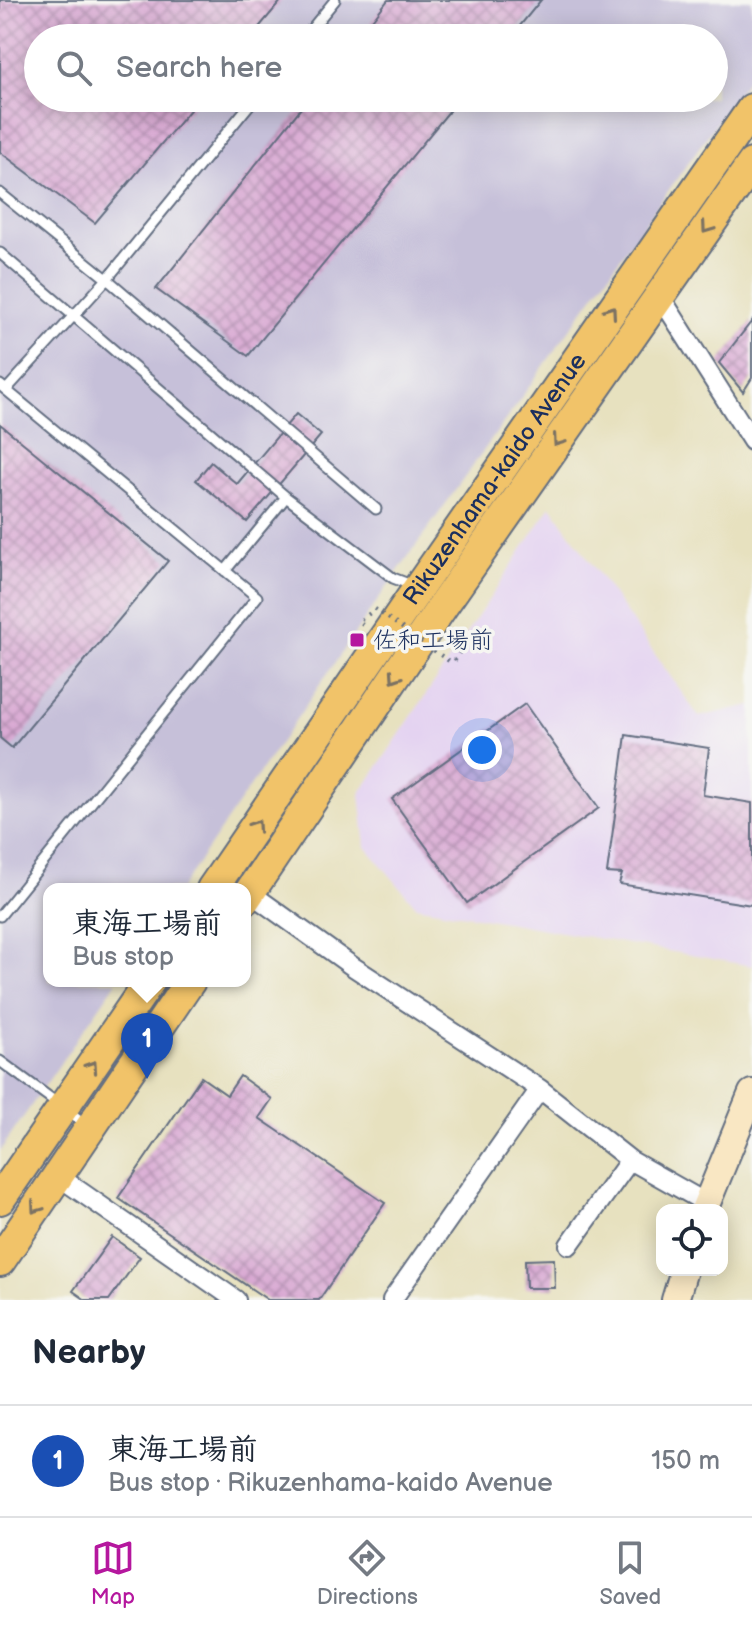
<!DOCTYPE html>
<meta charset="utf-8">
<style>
:root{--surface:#fff;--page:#f2f2f3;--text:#1f2937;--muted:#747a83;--line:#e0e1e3;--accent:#b5179e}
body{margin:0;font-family:"Balsamiq Sans","Klee One",sans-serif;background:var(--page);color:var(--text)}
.controls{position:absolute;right:24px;bottom:24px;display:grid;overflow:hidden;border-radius:16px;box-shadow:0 4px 20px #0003}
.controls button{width:72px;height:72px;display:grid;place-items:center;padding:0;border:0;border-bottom:2px solid var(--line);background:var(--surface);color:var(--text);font:40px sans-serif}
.you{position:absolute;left:482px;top:750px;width:28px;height:28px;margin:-20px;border:6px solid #fff;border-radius:50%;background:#1a73e8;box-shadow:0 0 0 12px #1a73e833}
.badge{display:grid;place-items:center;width:52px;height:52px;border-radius:50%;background:var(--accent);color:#fff;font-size:26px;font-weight:700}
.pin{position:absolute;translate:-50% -66px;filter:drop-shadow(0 2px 4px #0008)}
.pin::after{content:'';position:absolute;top:42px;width:28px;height:24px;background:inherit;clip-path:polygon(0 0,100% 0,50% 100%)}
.popup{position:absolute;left:43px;top:883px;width:208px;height:104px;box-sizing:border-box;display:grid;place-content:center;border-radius:16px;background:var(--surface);filter:drop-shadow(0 2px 6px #0005);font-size:26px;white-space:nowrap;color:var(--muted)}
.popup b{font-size:30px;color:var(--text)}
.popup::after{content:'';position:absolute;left:50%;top:100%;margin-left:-16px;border:16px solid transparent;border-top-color:var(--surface)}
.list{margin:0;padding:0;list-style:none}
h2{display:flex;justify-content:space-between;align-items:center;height:104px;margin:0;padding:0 32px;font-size:34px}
h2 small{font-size:26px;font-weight:400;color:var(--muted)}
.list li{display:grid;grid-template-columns:52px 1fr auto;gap:24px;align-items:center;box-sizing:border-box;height:112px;padding:0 32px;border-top:2px solid var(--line)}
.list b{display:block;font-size:30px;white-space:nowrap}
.list p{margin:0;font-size:26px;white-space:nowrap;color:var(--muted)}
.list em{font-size:26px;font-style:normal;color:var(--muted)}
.icon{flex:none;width:44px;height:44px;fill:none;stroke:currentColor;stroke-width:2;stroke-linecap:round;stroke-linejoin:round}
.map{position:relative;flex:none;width:752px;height:1300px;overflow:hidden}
.search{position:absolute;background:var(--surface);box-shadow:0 4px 20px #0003;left:24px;right:24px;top:24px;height:88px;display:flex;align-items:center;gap:20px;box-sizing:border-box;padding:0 28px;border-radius:44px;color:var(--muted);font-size:30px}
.sheet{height:216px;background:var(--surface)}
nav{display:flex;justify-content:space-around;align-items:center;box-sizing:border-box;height:112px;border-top:2px solid var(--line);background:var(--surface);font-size:22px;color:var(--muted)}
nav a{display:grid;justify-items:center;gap:4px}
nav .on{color:var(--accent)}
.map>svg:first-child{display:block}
</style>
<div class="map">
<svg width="752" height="1300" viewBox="0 0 752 1300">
<defs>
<pattern id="building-cross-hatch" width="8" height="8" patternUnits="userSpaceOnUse" patternTransform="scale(2)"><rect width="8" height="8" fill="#d9a9d3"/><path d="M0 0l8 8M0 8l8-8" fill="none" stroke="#af8aae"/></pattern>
</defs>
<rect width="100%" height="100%" fill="#f6f6f2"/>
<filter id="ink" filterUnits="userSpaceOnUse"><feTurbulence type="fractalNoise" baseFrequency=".0125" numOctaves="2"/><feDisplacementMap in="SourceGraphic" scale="16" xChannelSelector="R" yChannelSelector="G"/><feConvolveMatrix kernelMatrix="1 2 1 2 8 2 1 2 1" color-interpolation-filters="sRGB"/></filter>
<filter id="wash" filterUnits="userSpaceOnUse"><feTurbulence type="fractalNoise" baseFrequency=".006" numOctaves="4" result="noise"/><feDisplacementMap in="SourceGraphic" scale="32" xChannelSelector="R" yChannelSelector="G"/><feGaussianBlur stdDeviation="1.8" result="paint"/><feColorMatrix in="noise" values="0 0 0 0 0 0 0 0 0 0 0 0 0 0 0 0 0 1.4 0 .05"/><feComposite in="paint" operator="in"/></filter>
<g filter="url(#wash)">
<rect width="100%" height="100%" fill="#e7e1bf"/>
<path fill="#e4d3f1" d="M551,506l148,211 53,-12v261l-336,-60 -50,-59 -6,-53z"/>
<path fill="#c6c0d9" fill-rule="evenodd" d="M0,0h752v73l-359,505 -213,311h-131v92h68l-117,170zM38,38h676v60h-676z"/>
<g id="blocks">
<path fill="url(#building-cross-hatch)" d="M0,0h282l-32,38h-212v60h162l-105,125 -95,-71z
M388,0h153l-31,38h-152z
M309,98h151l-212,258 -92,-67z
M752,321v57l-9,14 -24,-29z
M296,414l25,21 -74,87 -51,-42 15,-18 26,22z
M0,424l168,137 -156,187 -12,-10z
M525,704l74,104 -132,95 -75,-104z
M626,735l83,13 -6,47 49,8v102l-133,-21 3,-10 -15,-1z
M240,1076l32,23 -13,19 126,85 -66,97h-51l-150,-102 83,-121 26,18z
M112,1237l28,20 -31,43h-23l-13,-9z
M554,1259l1,29h-29l-1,-28z"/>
</g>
</g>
<g filter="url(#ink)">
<use href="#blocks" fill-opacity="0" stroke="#626d80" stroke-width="2"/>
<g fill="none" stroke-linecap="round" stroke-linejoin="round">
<g stroke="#626d80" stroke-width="13">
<path id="service" d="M304,38l31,-38
M0,193l107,86 269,230
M0,253l286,244 107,81 21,8
M0,385l257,212 -257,319
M6,390l101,-111 148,-181
M225,571l61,-74
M0,1061l87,64"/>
</g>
<g stroke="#626d80" stroke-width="22">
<path id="minor" d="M660,296l92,145
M249,892l103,74 188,123 90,71 76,43
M58,1176l178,124
M569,1245l61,-85
M392,1300l148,-211"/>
</g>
<g stroke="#626d80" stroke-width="30">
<path id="secondary" d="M704,1210l48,-117
M675,1300l9,-30"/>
</g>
<g stroke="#626d80" stroke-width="34">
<g id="trunk">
<path id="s1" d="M212,889l207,-302 333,-478"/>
<path d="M245,899l199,-295 308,-440"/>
<path d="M0,1199l150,-218"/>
<path d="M0,1261l190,-280"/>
</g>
</g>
<path stroke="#626d80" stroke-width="4" stroke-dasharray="2 6" stroke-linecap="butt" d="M363,624l-4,-3 11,-8
M446,646l11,-8 7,6 -11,20"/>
<use href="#service" stroke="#fff" stroke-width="9"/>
<use href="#minor" stroke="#fff" stroke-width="18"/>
<use href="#secondary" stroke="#f9e7c3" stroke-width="26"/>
<use href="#trunk" stroke="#f1c369" stroke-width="30"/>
<path stroke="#626d80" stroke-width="4" stroke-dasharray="2 6" stroke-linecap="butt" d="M375,609l78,55"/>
</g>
<defs><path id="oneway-chevron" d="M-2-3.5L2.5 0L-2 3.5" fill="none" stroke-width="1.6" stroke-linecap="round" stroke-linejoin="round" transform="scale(2)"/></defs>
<g stroke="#7b7263">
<use href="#oneway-chevron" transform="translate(707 228) rotate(125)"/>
<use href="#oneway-chevron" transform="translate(611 311) rotate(-55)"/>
<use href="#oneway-chevron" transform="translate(558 441) rotate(125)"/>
<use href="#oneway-chevron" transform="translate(395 677) rotate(124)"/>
<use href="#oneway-chevron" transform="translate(256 825) rotate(-56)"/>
<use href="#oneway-chevron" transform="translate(92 1066) rotate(-56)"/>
<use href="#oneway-chevron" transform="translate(36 1208) rotate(125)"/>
</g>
</g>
<rect fill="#b5179e" stroke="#f6f6f2" stroke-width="3" x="349" y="632" width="16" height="16" rx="4"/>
<g text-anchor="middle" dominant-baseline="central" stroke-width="7" stroke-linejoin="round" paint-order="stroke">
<g font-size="24" fill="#1b2f5e" stroke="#f6f6f2">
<text stroke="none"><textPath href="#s1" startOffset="498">Rikuzenhama-kaido Avenue</textPath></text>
</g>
<g font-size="24" fill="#1b2f5e" stroke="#f6f6f2" text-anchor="start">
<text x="373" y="640">佐和工場前</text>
</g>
</g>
</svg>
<div class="controls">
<button><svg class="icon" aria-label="locate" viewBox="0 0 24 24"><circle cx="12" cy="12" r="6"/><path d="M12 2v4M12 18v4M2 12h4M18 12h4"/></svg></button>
</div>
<div class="you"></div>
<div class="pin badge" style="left:147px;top:1079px;background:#1a4fb4">1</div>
<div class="popup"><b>東海工場前</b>Bus stop</div>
<div class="search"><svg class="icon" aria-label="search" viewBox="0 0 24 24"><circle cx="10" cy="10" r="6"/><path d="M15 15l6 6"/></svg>Search here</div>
</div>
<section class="sheet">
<h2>Nearby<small></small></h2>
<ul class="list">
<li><span class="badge" style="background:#1a4fb4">1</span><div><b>東海工場前</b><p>Bus stop · Rikuzenhama-kaido Avenue</p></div><em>150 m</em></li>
</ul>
</section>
<nav>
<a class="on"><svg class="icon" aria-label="map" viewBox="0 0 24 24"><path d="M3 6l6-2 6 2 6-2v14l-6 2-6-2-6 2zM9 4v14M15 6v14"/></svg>Map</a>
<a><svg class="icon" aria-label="directions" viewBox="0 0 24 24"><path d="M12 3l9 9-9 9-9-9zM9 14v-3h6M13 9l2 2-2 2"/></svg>Directions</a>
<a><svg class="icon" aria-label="saved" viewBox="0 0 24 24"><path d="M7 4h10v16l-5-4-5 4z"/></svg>Saved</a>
</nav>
